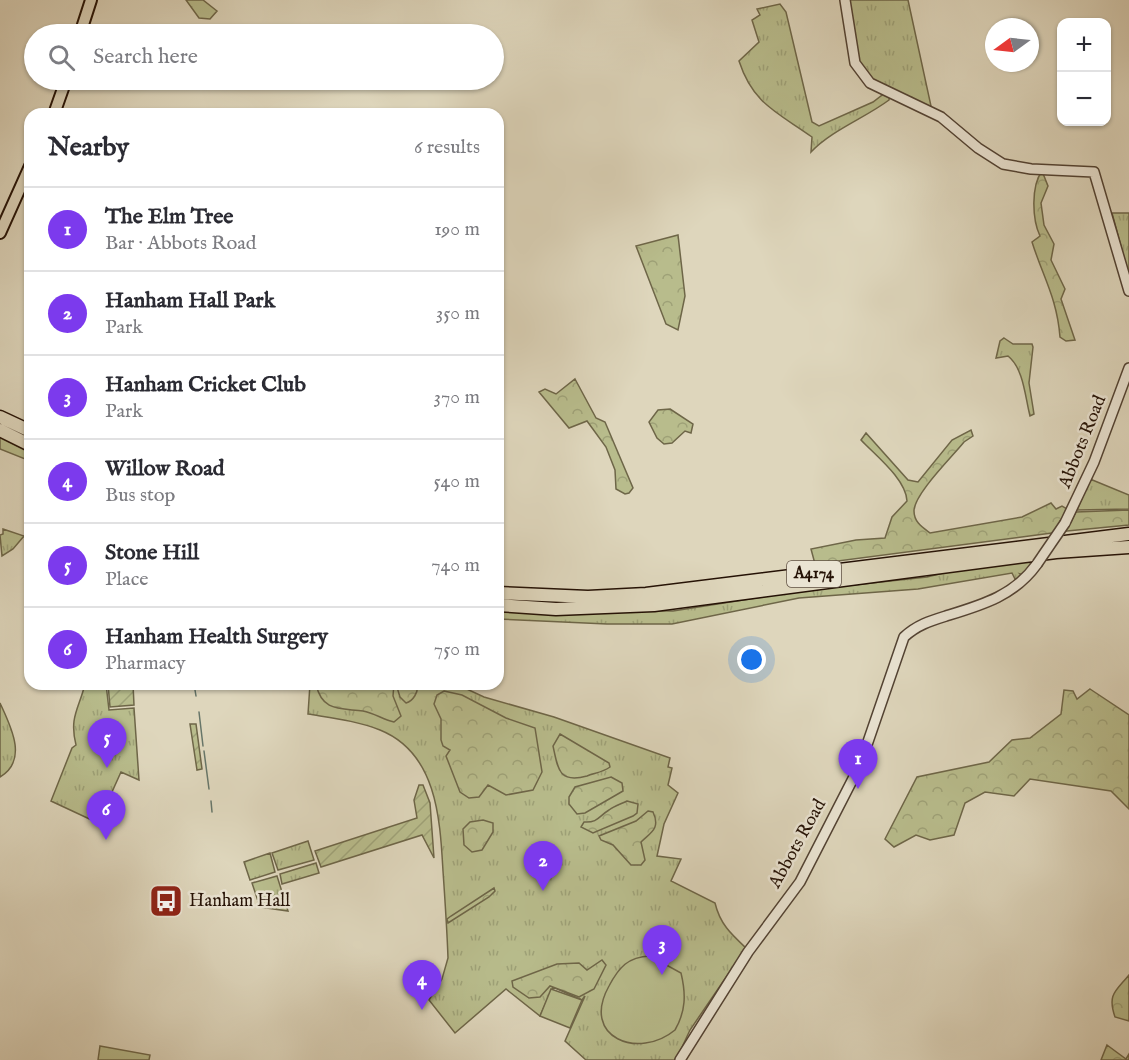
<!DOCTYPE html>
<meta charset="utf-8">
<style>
:root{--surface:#fff;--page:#f7f7f7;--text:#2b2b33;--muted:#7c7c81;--line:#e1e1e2;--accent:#7c3aed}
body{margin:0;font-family:"IM FELL English",serif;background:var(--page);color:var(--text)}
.controls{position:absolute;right:18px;top:18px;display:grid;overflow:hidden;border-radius:12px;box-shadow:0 2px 4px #0004}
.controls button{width:54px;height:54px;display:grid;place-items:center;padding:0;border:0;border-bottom:2px solid var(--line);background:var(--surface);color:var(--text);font:30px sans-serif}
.compass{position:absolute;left:985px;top:18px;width:54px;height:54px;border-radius:50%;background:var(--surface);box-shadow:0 2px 4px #0004;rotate:255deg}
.you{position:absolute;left:752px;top:660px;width:21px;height:21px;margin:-15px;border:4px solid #fff;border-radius:50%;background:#1a73e8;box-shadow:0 0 0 9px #1a73e833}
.badge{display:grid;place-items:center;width:39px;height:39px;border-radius:50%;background:var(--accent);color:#fff;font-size:20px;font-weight:700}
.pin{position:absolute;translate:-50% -50px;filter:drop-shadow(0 2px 3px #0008)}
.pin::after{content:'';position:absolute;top:32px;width:21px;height:18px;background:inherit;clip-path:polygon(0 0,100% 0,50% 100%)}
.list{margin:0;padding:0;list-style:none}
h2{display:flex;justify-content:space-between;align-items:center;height:78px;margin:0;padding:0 24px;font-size:26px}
h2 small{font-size:20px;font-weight:400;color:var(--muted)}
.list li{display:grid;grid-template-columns:39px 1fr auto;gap:18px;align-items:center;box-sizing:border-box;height:84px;padding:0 24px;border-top:2px solid var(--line)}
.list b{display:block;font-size:22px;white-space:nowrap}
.list p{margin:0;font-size:20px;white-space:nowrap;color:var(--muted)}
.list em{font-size:20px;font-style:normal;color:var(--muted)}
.icon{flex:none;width:33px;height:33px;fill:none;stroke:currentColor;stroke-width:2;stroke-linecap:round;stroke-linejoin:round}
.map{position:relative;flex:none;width:1129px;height:1060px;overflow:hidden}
.search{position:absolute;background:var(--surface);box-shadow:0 2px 4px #0004;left:24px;top:24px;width:480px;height:66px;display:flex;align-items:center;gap:15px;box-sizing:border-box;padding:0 21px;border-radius:33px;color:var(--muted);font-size:22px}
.panel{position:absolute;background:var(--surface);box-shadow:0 2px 4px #0004;left:24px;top:108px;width:480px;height:582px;border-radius:18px}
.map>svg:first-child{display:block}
</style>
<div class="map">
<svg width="1129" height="1060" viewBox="0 0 1129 1060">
<defs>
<pattern id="grass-tufts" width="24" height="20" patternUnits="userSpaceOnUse" patternTransform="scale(1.5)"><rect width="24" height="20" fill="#b8bc8c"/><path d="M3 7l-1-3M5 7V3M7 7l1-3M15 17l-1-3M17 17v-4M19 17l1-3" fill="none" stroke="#9ea177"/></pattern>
<pattern id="forest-crowns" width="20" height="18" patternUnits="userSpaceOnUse" patternTransform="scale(1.5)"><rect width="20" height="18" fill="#b8bc8c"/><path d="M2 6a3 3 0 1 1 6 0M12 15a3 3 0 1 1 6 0" fill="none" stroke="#9ea177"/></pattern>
<pattern id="garden-furrows" width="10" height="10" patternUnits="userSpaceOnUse" patternTransform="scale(1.5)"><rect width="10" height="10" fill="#b8bc8c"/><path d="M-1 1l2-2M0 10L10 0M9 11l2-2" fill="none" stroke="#9ea177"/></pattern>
</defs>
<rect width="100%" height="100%" fill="#ded6bc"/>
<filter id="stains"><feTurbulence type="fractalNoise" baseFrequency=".00333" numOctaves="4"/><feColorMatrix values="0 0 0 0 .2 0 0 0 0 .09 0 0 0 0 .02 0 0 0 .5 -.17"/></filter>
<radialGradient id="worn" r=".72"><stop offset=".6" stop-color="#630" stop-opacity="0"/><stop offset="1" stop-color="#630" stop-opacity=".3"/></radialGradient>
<path fill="url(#grass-tufts)" stroke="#6e6648" stroke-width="1.5" d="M186,0h17l14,11 -7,8 -11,-1z
M845,0h63l23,106 -6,3 -35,-15 -1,6c-24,18 -57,30 -78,52l1,-15c-35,-25 -59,-33 -73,-76l20,-19 -7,-22 8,-5 -3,-6 23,-5 6,8 26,110 7,4 54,-24 13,-10 -26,-21z
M1112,213h17v63z
M1004,338l9,6h19l1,3 -4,36 5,31 -4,2c-5,-19 -6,-47 -22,-60l-12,2 4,-17z
M0,433l30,15v13l-30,-12z
M1090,479l39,16v14l-52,1z
M3,529l21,7 -11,13 -11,7 -2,-21 3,-1z
M1035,558l-11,17 -4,-1 3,3 -6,6 -5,-10 -94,16 -119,9 -127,26h-65l-109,-5v-10l175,2 134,-21 120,-13 41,-10z
M85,684h21l3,26 25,-2 5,72 -18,-8 -23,51 -47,-22 21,-53 4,-3c-7,-28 3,-36 9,-61z
M310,684h146l28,13 70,20 116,41 -2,9 4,1 -4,17 10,8 -14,31 -7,32 24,3 -10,22 44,22c5,21 16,31 31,45l-56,82 -14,30h-90l-21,-19 20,-45 -3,4 -29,-13 -13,29 -34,-27 -51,44 -26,-33 13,-21 6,-21c-1,-29 -3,-58 -5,-87 -3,-52 -6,-118 -63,-141 -22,-9 -48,-12 -72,-16z
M0,703c10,22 29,57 0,74z
M308,841l6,19 -36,10 -6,-17z
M270,853l5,19 -25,8 -6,-18z
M316,863l3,10 -37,11 -2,-10z
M277,876l11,35 -28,-4 -8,-24z"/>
<path fill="url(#forest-crowns)" stroke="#6e6648" stroke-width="1.5" d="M1042,171l6,15 -7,17 3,22 10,19 -3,16 14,29 -4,10 14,41 -9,1 -6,-4c-3,-39 -17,-60 -28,-95l8,-6c-8,-17 -9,-50 2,-65z
M678,235l7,61 -7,34 -12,-6 -30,-78z
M575,379l21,39 9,4 28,66 -4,5 -4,1 -9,-5 -1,-19 -9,-23 -19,-26 -18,7 -30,-36 6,-3 11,5z
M670,409l23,15 -2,9 -6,-2 -13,12 -8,1 -7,-6 -8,-16 9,-12z
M971,430l2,6 -9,6c-11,14 -50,52 -50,69 0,11 8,16 16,22l92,-16 29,-14 5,6 6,-3 7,4 -6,13 8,-1 5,-10 53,-2v15l-62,6 -252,33 -4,-15 45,-9 29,-2 7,-21 15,-16c-1,-22 -32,-46 -46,-61l5,-7 42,47 10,2 34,-42z
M316,684h78l-1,12 8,20 -7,6c-10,-2 -20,-9 -31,-11 -23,-3 -41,1 -47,-27z
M396,684h21c2,8 -4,17 -11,19l-6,-6z
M1090,689l39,26v94l-18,-18 -81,-12 -16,17 -29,-4 -20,11 -11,32 -24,5 -14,-5 -22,12 -9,-8 32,-62 72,-15 23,-22 18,-2 31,-24 3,-24 9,1 4,8z
M444,691l18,4 44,23 29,10 7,44 -9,18 -27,5 -18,-10 -9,12 -10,1 -9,-6 -14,-36 4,-6 -7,-4 -2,-6v-21l-7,-15 3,-9z
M560,734l49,29 1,4c-7,5 -15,6 -23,9 -29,8 -29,-8 -34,-30z
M611,777l11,6 1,8 -38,22 -8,1 -8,-10v-7l6,-10z
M627,801l11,3 -1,9 -4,3 -40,17 -12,-6 3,-5c14,1 15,-6 25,-12 5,-4 12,-6 18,-9z
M648,811l5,1c8,17 -3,21 -12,30l4,18 -4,5h-10l-18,-20 -12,-5 -2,-4 37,-15z
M483,820l10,3v9l-11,18 -10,2 -8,-7 -1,-16 7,-7z
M494,888l1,3 -6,6 -41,26 -1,-4 4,-3z
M602,960l4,5 -12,24 -15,8 -29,-11 -10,11 -11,1 -16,-11 -1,-6 45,-17 22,-1 8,7z
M1129,975v46l-14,-4c-8,-23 1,-26 14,-42z
M1107,1045l19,14 3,-5v6h-28z"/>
<path fill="url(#garden-furrows)" stroke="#6e6648" stroke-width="1.5" d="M108,684h25l1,21 -24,2z
M190,724h6l6,45 -5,1z
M419,785h4l7,18 4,55 -12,-23 -101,32 -6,-16 102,-33 -3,-18z"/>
<path fill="#b8bc8c" stroke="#6e6648" stroke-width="1.5" d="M650,956l31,17c5,21 5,38 -6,57 -36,30 -95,8 -66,-44 10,-19 19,-29 41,-30z
M551,989l31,11 -12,28 -30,-12z
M100,1046l50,9 -1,5h-51z"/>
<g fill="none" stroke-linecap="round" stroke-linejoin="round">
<path stroke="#677669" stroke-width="1.5" d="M194,684l2,12
M199,712l4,34
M204,751l5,38
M211,801l1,11"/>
<g stroke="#524233" stroke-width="12">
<path id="tertiary" d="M845,0l10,63 15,20 71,34 37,31 25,16 28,5 63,3 35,119
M1065,523l29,-61 35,-94
M680,1060l68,-108 52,-70 60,-117 44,-128c13,-12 26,-16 42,-21 36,-11 68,-20 91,-52"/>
</g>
<g stroke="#241105" stroke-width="14">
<path id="primary" d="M80,34l11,-34
M54,114l12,-34
M0,233l30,-67"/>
</g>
<g stroke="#241105" stroke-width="15">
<path id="trunk" d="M0,417l30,14
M0,430l30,15
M498,593l90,4 58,-3 483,-60
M498,605l58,4 98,-4 402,-53 73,-5"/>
</g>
<use href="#tertiary" stroke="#eae4d3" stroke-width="9"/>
<use href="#primary" stroke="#ded6bc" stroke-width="10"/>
<use href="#trunk" stroke="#ded6bc" stroke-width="12"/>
<g stroke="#524233" stroke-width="12" stroke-linecap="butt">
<path id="tertiary-bridge" d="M1037,564l28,-41"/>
</g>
<use href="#tertiary-bridge" stroke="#eae4d3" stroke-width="9"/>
</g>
<defs>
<g id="bus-square" transform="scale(1.725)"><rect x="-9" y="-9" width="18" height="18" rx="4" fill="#8f2418" stroke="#eae4d3"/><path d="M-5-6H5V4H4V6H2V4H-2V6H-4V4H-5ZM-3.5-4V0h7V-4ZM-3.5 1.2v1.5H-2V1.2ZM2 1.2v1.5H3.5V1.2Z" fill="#fff"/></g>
</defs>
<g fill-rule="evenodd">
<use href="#bus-square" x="166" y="901"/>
</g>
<g text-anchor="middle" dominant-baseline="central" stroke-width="5" stroke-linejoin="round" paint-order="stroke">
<rect fill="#eae4d3" stroke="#5f5043" stroke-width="1.5" x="787" y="561" width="54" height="26" rx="4.5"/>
<g font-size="16" font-weight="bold" fill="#241105">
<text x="814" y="574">A4174</text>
</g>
<g font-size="18" fill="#241105" stroke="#eae4d3">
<text transform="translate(1083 442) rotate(-68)">Abbots Road</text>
<text transform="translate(798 844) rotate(-61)">Abbots Road</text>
</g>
<g font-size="18" fill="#241105" stroke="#eae4d3" text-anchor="start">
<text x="189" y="901">Hanham Hall</text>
</g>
</g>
<rect width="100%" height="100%" filter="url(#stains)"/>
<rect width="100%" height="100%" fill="url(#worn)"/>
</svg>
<div class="controls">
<button>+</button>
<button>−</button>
</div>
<svg class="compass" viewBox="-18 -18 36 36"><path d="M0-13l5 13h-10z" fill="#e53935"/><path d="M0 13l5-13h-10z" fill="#7c7c81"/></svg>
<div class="you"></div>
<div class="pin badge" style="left:858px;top:789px">1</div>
<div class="pin badge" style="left:543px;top:891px">2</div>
<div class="pin badge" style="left:662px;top:975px">3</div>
<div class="pin badge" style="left:422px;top:1010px">4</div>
<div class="pin badge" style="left:107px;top:768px">5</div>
<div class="pin badge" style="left:106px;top:840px">6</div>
<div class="search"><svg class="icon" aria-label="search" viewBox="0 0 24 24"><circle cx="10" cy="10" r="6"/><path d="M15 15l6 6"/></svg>Search here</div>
<section class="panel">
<h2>Nearby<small>6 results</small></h2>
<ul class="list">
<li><span class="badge">1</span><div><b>The Elm Tree</b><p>Bar · Abbots Road</p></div><em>190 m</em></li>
<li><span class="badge">2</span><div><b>Hanham Hall Park</b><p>Park</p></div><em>350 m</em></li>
<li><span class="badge">3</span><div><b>Hanham Cricket Club</b><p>Park</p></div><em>370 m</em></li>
<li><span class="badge">4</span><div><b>Willow Road</b><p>Bus stop</p></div><em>540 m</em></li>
<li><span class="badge">5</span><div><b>Stone Hill</b><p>Place</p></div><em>740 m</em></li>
<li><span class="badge">6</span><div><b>Hanham Health Surgery</b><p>Pharmacy</p></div><em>750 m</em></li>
</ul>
</section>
</div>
